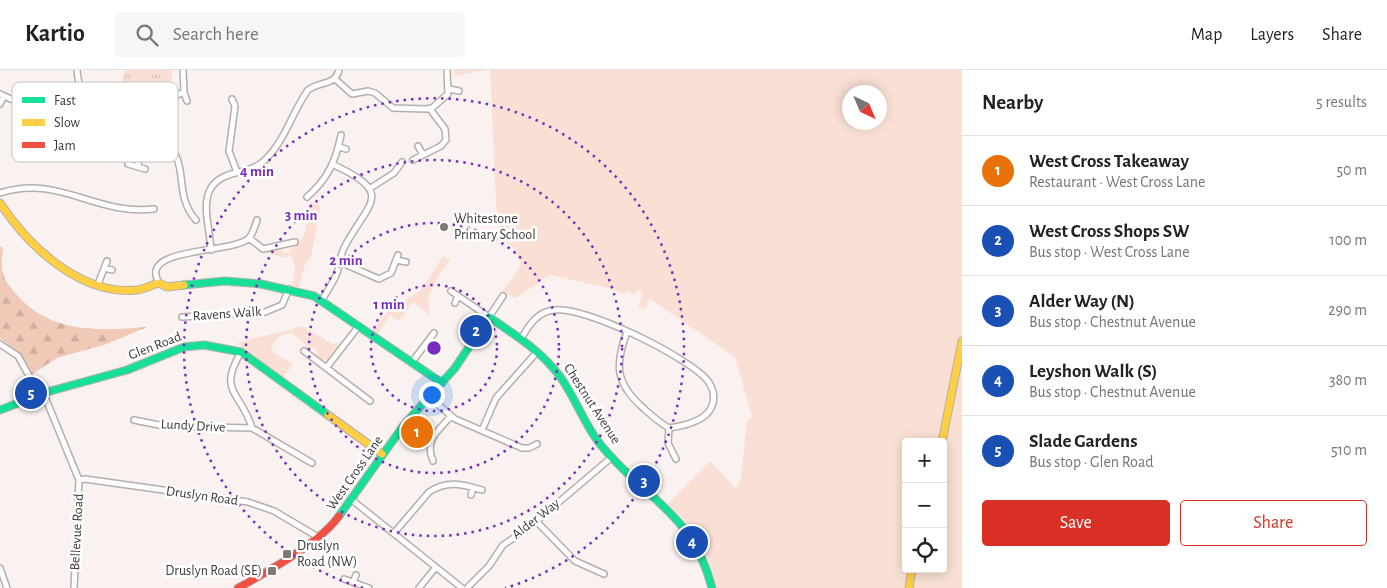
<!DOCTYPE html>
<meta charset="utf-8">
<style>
:root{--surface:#fff;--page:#f6f6f6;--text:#222;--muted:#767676;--line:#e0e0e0;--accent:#d93025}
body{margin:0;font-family:"Alegreya Sans",sans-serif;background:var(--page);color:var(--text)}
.controls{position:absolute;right:15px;bottom:15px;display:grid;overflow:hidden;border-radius:5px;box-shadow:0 2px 12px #0003}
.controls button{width:45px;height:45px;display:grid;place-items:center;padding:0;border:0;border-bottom:1px solid var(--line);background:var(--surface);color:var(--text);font:25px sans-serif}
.compass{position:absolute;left:842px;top:15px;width:45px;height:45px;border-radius:50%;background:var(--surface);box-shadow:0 2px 12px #0003;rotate:136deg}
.you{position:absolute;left:431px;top:324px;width:18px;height:18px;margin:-12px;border:4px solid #fff;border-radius:50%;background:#1a73e8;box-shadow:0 0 0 8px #1a73e833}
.badge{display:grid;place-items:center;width:32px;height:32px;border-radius:50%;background:var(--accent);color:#fff;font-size:16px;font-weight:700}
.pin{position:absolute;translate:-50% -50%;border:2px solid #fff;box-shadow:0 1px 5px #0006}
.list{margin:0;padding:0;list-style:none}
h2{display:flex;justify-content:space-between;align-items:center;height:65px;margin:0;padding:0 20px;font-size:21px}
h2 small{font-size:16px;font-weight:400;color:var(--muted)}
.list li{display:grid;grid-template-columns:32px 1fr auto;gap:15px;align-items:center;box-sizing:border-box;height:70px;padding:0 20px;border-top:1px solid var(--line)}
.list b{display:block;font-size:19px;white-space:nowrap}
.list p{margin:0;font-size:16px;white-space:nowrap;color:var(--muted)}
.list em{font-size:16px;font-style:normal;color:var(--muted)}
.actions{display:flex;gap:10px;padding:15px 20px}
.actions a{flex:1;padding:11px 0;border:1px solid var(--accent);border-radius:5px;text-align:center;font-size:18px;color:var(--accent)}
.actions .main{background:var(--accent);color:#fff}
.icon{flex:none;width:28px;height:28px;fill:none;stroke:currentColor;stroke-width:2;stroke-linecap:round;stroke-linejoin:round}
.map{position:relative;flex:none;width:962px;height:518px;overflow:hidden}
header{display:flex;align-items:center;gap:30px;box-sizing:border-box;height:70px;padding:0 25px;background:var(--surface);border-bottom:1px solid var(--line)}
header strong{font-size:24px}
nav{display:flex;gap:28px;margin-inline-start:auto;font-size:18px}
.search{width:350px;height:45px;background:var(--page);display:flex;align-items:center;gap:12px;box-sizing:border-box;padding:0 18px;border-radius:5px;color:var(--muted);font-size:19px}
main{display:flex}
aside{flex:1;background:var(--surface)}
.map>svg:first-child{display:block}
</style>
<header>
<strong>Kartio</strong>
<div class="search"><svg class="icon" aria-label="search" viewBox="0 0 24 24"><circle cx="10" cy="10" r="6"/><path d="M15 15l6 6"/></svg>Search here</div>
<nav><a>Map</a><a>Layers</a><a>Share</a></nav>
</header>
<main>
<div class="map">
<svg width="962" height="518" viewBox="0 0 962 518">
<defs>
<pattern id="forest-firs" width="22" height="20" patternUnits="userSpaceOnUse" patternTransform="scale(1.25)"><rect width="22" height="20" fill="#f1c9b7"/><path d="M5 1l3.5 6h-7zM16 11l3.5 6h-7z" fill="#d0ad9e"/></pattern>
<pattern id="park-tufts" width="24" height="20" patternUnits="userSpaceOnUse" patternTransform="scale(1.25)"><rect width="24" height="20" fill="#fae0d4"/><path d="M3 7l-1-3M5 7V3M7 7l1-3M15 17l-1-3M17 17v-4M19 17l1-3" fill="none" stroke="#d7c1b7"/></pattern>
</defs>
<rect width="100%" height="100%" fill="#f9f2f0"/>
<path fill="#fae0d4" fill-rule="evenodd" d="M454,0h33l-32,6z
M490,0h472v518h-245c-11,-40 -18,-56 -49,-84l42,-43 26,27 5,-10 6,-58 5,-3 -17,-60 -85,-58 -5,11 -7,-3 5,-14 -5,-3 -3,5 -8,-4 -1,3 -22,-7 -54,-12 -34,23 -14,-6 19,-27 -6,-16 -13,-11 -6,-34zM849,22h30v30h-30zM906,372h37v127h-37z
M310,133l11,2 -10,52 -6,8 -6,22 -7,-1 3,-19 -4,-12 -7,3 -16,-5 -1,-2 12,-3 5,5h5l2,-5 5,-2v-3l8,-6z
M443,186l7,4c-11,17 -26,33 -20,55l-17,-13 -14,19 -9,-6 -13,20 -5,-4 16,-20 33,-21z
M303,256l29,18 9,-1 -14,20 -12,-6 1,-7 -3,-3 -4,3 -5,-1 2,-4 -14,-12c-12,2 -17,5 -21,17l22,15 -10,12 -46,-34z"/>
<path fill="url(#forest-firs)" d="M0,176l3,2c-3,22 -2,28 12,45 35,41 83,38 132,34l-40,17 -50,14 -26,17 -11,-21 -20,-16z"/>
<path fill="url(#park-tufts)" d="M125,0h48c-5,23 -2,43 -12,63l-46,-19z"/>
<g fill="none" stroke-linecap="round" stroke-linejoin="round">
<g stroke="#b4aeac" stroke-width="8">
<path id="street" d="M77,0c1,24 18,44 41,51 14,5 31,6 43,16 32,26 10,55 35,83
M183,0l1,22 3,9
M335,9l17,15 16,-3 7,2 18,15 33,1 6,-1 16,-14 -1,-24
M449,19l10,2
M0,24l26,12 11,2 46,-15
M175,26l9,-4
M232,29l3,7 -6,45 8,21
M0,34l4,-8
M136,56c-1,14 4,26 2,40
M30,73l6,-9 -1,-26
M418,76l5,9
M339,77l7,2
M66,78l23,3 8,3
M89,81l3,-21 11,-16
M413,90l28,-14 5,-6 -1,-11 -15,-20
M128,94l17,5
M369,119l25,-16 8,-11
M0,123c60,-19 95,23 154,16
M307,127c21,-18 29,-37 34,-62
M249,168l14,11 32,-7
M211,180c-2,-32 -18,-67 24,-77 11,-3 23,-5 31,-14 20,-20 26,-47 42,-69 11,-9 27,-4 31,-20
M397,190l9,2
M340,192l39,17 12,-6 7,-18
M105,198l7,2
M159,213c-22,-37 75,-29 90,-45 4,-4 6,-12 8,-18
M98,214l9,-23
M451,221l38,26 14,-21
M322,230c5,-9 11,-17 15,-27 3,-9 3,-19 8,-27 23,-44 51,-52 -11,-81
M455,233l3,-7
M182,247l83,-5 17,-7 7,-16
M627,262c-12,32 -12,50 14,74 9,8 17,16 28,22l-1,15 8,16
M521,269c8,-14 16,-27 33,-29 29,-5 135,47 154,71 6,9 8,19 2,29 -8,12 -27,16 -41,18
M0,274l18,12 21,38
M304,281l66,50
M241,282c-24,41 0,39 11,76
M412,292l22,-29
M327,297l31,-40
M43,322l36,88 -5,108
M429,327l26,22 67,29h7l8,-4
M134,350l30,6 88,2 60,35
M482,360l14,-32 41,-46
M433,391c-9,-21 5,-30 18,-45
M79,410l6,-1 163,23 26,9 44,26
M471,425l2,-7
M352,430l110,88
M536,451l39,40 29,13
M394,463l35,-41c18,-12 33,-8 53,-2
M0,498l7,20
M344,509l25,9
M353,512l3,-7
M419,518l17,-21
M467,518l22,-22 14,-21 23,-15 86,-73"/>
</g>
<g stroke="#b4aeac" stroke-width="9">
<path id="fast" d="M184,215l41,-4 36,3 53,12 128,87
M0,340l47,-18 80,-22 57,-23 20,-2 37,7 87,63
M339,446l65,-91 51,-57 34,-51c26,18 54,35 72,61 15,21 23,46 39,66 44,55 93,68 112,144"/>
</g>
<g stroke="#b4aeac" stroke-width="9">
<path id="slow" d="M0,133c28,43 81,93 137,87 7,-1 15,-5 22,-7l8,4 17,-2
M328,345l54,39
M942,372l20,-101
M909,518l3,-19"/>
</g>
<g stroke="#b4aeac" stroke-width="9">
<path id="jam" d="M238,518c29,-16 82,-45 101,-72"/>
</g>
<use href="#street" stroke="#fefdfd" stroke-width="5"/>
<use href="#fast" stroke="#16e098" stroke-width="7"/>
<use href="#slow" stroke="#ffcf43" stroke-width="7"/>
<use href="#jam" stroke="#f24e42" stroke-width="7"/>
</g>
<g fill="none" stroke="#7b2cbf" stroke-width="2.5" stroke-dasharray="2.5 5">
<circle cx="434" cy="278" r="63"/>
<circle cx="434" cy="278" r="125"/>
<circle cx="434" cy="278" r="188"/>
<path d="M363 518A250 250 0 1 1 505 518"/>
</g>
<g fill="#7f7976" stroke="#fff" stroke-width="2">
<circle cx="444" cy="157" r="5"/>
<rect x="282" y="479" width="10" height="10" rx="2.5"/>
<rect x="267" y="496" width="10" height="10" rx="2.5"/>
</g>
<g text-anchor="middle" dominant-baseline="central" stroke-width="5" stroke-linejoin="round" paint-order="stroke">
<g font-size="14" fill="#3e3835" stroke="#fff" text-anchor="start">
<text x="454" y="149">Whitestone<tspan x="454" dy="16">Primary School</tspan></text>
<text x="297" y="476">Druslyn<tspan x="297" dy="16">Road (NW)</tspan></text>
<text x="262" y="501" text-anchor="end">Druslyn Road (SE)</text>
</g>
<g font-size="14" fill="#3e3835" stroke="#fff">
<text transform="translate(227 244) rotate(-4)">Ravens Walk</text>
<text transform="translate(155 276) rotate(-21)">Glen Road</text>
<text transform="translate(592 334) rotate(57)">Chestnut Avenue</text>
<text transform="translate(193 356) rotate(3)">Lundy Drive</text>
<text transform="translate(355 403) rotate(-55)">West Cross Lane</text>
<text transform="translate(202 426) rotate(8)">Druslyn Road</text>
<text transform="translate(536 449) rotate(-38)">Alder Way</text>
<text transform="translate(77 462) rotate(-87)">Bellevue Road</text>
</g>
</g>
<rect x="12" y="12" width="166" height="80" rx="8" fill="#fff" stroke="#c5c3c2" stroke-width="1"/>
<rect x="22" y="27" width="23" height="6" fill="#16e098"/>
<rect x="22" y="49" width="23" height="7" fill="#ffcf43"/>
<rect x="22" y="72" width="23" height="6" fill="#f24e42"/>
<g font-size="14" fill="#3e3835">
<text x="54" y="35">Fast</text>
<text x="54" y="57">Slow</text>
<text x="54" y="80">Jam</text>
</g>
<circle cx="434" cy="278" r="8" fill="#7b2cbf" stroke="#fff" stroke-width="2.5"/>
<g font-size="15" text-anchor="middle" font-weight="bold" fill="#7b2cbf" stroke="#fff" stroke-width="5" stroke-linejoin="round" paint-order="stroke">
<text x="257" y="106">4 min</text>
<text x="301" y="150">3 min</text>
<text x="346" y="195">2 min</text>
<text x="389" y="239">1 min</text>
</g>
</svg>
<div class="controls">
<button>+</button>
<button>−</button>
<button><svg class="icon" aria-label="locate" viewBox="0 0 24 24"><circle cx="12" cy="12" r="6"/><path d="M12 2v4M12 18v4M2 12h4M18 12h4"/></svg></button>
</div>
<svg class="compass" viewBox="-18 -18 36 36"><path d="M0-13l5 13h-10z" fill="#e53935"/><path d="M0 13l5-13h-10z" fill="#767676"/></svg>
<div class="you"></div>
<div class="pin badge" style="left:417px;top:362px;background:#e8710a">1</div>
<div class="pin badge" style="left:476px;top:261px;background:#1a4fb4">2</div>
<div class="pin badge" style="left:644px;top:411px;background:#1a4fb4">3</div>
<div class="pin badge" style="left:692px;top:472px;background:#1a4fb4">4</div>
<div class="pin badge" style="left:31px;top:323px;background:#1a4fb4">5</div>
</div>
<aside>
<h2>Nearby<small>5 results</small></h2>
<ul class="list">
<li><span class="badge" style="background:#e8710a">1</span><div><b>West Cross Takeaway</b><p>Restaurant · West Cross Lane</p></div><em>50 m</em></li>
<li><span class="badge" style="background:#1a4fb4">2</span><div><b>West Cross Shops SW</b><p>Bus stop · West Cross Lane</p></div><em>100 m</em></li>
<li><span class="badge" style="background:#1a4fb4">3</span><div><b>Alder Way (N)</b><p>Bus stop · Chestnut Avenue</p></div><em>290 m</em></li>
<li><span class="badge" style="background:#1a4fb4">4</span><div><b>Leyshon Walk (S)</b><p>Bus stop · Chestnut Avenue</p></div><em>380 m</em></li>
<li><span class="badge" style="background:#1a4fb4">5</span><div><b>Slade Gardens</b><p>Bus stop · Glen Road</p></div><em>510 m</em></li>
</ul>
<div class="actions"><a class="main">Save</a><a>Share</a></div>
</aside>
</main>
